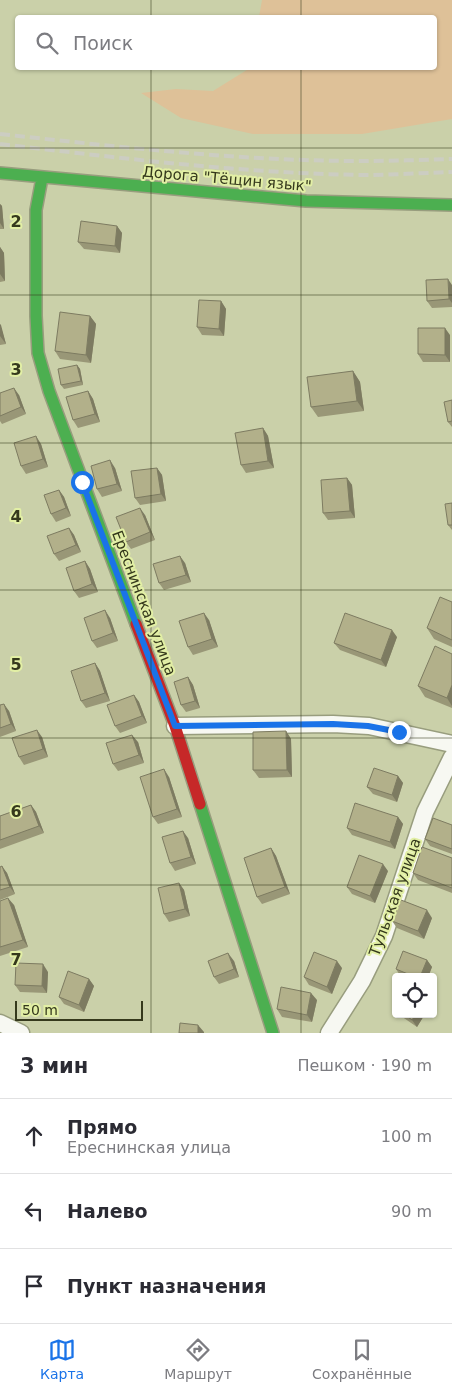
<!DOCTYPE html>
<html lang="ru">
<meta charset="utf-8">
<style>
:root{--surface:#fff;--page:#f7f7f7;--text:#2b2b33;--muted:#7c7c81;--line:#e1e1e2;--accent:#1a73e8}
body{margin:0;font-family:"DejaVu Sans",sans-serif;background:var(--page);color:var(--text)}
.controls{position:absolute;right:15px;bottom:15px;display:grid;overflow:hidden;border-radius:5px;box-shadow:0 1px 4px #0004}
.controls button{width:45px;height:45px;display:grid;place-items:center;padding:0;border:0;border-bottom:1px solid var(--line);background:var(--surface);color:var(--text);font:25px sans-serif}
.scale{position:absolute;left:15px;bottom:12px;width:128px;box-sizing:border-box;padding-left:5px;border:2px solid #35391c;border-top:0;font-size:14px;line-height:18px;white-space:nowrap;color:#35391c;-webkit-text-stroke:4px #e2efa5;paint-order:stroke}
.stop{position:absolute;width:15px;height:15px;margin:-11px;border:4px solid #1a73e8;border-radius:50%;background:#fff}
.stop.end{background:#1a73e8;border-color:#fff;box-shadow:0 1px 5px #0008}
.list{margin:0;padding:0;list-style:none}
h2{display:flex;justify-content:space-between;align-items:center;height:65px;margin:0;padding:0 20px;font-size:21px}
h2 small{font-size:16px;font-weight:400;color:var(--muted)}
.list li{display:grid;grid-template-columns:32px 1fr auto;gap:15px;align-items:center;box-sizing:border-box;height:75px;padding:0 20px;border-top:1px solid var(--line)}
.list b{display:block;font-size:19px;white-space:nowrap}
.list p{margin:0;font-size:16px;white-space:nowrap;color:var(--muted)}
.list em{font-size:16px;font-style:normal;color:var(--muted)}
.icon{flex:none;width:28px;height:28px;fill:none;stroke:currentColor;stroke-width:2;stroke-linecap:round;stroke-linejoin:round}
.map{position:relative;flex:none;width:452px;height:1033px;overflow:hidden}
.search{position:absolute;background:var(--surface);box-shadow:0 1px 4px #0004;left:15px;right:15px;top:15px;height:55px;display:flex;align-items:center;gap:12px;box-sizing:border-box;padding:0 18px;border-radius:5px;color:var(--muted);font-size:19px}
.sheet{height:290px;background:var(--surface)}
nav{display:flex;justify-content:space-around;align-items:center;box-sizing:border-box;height:70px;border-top:1px solid var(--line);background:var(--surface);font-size:14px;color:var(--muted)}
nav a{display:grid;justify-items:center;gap:2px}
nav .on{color:var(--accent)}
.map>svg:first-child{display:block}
</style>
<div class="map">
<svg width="452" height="1033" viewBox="0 0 452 1033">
<rect width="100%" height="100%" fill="#cad0a9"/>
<path fill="#dec198" d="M262,0h190v119l-90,15h-109l-72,-16 -40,-25 35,-4 37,2 37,-23h184v-50l-175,-1z"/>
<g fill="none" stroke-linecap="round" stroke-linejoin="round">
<g stroke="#989d7e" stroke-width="19">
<path id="street" d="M175,726l158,-2 36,2 83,18
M0,1023l21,10
M329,1033l33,-52 22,-45 41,-124 27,-55"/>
</g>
<g stroke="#989d7e" stroke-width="14">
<path id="fast" d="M0,173l306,28 146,4
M42,178l-6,32v106l2,37 11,38 87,233
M200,804l73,229"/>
</g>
<g stroke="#989d7e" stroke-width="14">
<path id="jam" d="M136,624l39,102 25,78"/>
</g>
<use href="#street" stroke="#f7f8f2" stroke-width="16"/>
<use href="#fast" stroke="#4caf50" stroke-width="11"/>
<use href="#jam" stroke="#c62828" stroke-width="11"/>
<path stroke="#cccdc2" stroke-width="4" stroke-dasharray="10 5" stroke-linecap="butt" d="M0,134c120,13 240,27 361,27 30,0 61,-1 91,-2
M0,144c120,14 240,29 361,31 30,0 61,-2 91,-3"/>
</g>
<path fill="#999777" d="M0,204l2,2 2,23h-4z
M117,226l5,7 -2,20 -36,-4 -6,-7z
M0,247l4,6 1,28 -5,1z
M452,285v22l-20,1 -5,-7z
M221,301l5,8 -2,27 -22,-1 -5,-8z
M90,316l6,8 -5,39 -31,-4 -5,-8z
M0,324l6,20 -6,1z
M450,335v27h-27l-5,-8z
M77,365l3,4 3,16 -19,4 -3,-4z
M353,371l7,11 4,29 -46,6 -7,-10z
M88,391l5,8 7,23 -22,6 -5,-8z
M0,393l19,2 7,19 -24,10 -2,-3z
M452,400v27l-4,-5z
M263,428l5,8 6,32 -28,5 -5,-8z
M41,444l7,23 -22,7 -5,-8z
M115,468l7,23 -20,6 -5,-8z
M157,468l5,7 4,26 -26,4 -5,-7z
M347,478l5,7 3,33 -27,2 -5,-7z
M59,490l5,7 7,19 -15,6 -5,-8z
M452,503v27l-4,-5z
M145,515l10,25 -24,9 -5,-7z
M69,528l5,7 7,17 -22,9 -5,-7z
M85,561l5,8 8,23 -19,6 -5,-7z
M185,563l6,19 -27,8 -5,-7z
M452,602v45l-18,-8 -7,-11z
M110,618l8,23 -21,7 -5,-7z
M209,620l9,27 -25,8 -5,-8z
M397,637l-11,30 -46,-17 -6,-7z
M452,654v54l-27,-11 -7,-11z
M95,663l5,8 10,30 -24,7 -5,-7z
M188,677l5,8 7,23 -14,4 -5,-7z
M134,695l5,7 8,21 -27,10 -5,-7z
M0,705l9,6 7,20 -16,6z
M286,731l5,8 1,38 -33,1 -6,-8z
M42,737l6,20 -24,8 -5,-8z
M138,742l6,21 -26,8 -5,-7z
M398,776l5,7 -6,19 -24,-8 -6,-7z
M169,777l13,40 -24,7 -5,-7z
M31,805l5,7 8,21 -44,16v-33z
M398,817l5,7 -8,25 -43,-14 -5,-7z
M452,825v29l-22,-8 -5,-7z
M188,838l8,26 -21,7 -5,-8z
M271,848l5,8 14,38 -28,10 -5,-7z
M452,858v35l-34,-13 -5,-7z
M0,867l7,6 8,21 -15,6z
M388,871l-13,32 -23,-9 -5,-7z
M179,883l5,7 6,26 -21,6 -5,-8z
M0,901l14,4 14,42 -28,9z
M432,918l-8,21 -27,-11 -5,-7z
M427,960l5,7 -4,10h-27l-5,-8z
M234,961l5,16 -20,7 -5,-7z
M342,968l-10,26 -23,-9 -5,-8z
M48,972l-1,21 -27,-1 -5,-7z
M89,979l5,7 -10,26 -20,-8 -5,-7z
M317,1000l-5,22 -30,-5 -5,-8z
M398,1014h27l-8,13z"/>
<path fill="#7d7b61" d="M0,204l2,2 2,23 -4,-6z
M117,226l5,7 -2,20 -5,-7z
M0,247l4,6 1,28 -5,-7z
M448,279l4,6v18l-3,-4z
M221,301l5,8 -2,27 -5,-7z
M90,316l6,8 -5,39 -5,-8z
M0,324l1,1 5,19 -6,-8z
M445,328l5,7v27l-5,-7z
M77,365l3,4 3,16 -2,-4z
M353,371l7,11 4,29 -7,-10z
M14,388l5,7 7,19 -5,-7z
M88,391l5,8 7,23 -5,-8z
M263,428l5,8 6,32 -6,-7z
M36,436l5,8 7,23 -5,-8z
M110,460l5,8 7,23 -5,-7z
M157,468l5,7 4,26 -5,-7z
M347,478l5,7 3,33 -5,-7z
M59,490l5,7 7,19 -5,-8z
M140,508l5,7 10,25 -5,-8z
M69,528l5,7 7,17 -5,-7z
M180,556l5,7 6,19 -5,-7z
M85,561l5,8 8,23 -6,-8z
M105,610l5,8 8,23 -5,-8z
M204,613l5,7 9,27 -6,-8z
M392,630l5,7 -11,30 -5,-7z
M95,663l5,8 10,30 -5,-8z
M188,677l5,8 7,23 -5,-7z
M452,685v21l-5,-8z
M134,695l5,7 8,21 -5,-7z
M4,704l5,7 7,20 -5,-7z
M37,730l5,7 6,20 -5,-8z
M286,731l5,8 1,38 -5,-7z
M132,735l6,7 6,21 -5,-8z
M164,769l5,8 13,40 -5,-8z
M398,776l5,7 -6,19 -5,-7z
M31,805l5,7 8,21 -5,-7z
M398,817l5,7 -8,25 -5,-7z
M183,831l5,7 8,26 -5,-7z
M271,848l5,8 14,38 -5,-7z
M383,864l5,7 -13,32 -5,-7z
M2,866l5,7 8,21 -5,-7z
M179,883l5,7 6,26 -5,-7z
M8,898l6,7 14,42 -5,-7z
M427,910l5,8 -8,21 -6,-8z
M228,953l6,8 5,16 -5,-8z
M427,960l5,7 -4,10h-8z
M337,961l5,7 -10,26 -5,-7z
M43,964l5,8 -1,21 -5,-7z
M89,979l5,7 -10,26 -5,-7z
M311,993l6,7 -5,22 -5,-7z
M416,1014h9l-8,13 -5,-7z
M198,1025l6,7v1h-6z"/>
<path fill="#b2b08a" stroke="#7d7b61" d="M81,221l36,5 -2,20 -37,-4z
M448,279l1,20 -22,2 -1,-21z
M199,300l22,1 -2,28 -22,-2z
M60,312l30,4 -4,39 -31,-4z
M418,328h27v27l-27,-1z
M77,365l4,16 -20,4 -3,-16z
M353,371l4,30 -46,6 -4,-30z
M14,388l7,19 -21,9v-23z
M88,391l7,23 -22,6 -7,-23z
M452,400v21l-4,1 -4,-20z
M263,428l5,33 -27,4 -6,-32z
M36,436l7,23 -22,7 -7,-23z
M110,460l7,24 -20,5 -6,-23z
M157,468l4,26 -26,4 -4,-27z
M347,478l3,33 -27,2 -2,-33z
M59,490l7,18 -15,6 -7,-19z
M452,503v22h-4l-3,-21z
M140,508l10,24 -24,10 -10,-25z
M69,528l7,17 -22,9 -7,-18z
M180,556l6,19 -27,8 -6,-19z
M85,561l7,23 -18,7 -8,-23z
M440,597l12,5v38l-25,-12z
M105,610l8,23 -21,8 -8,-23z
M204,613l8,26 -24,8 -9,-26z
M345,613l47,17 -11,30 -47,-17z
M435,646l17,8v31l-5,13 -29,-12z
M95,663l10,30 -24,8 -10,-30z
M188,677l7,24 -14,4 -7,-23z
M134,695l8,21 -27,10 -8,-21z
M4,704l7,20 -11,4v-23z
M37,730l6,19 -24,8 -7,-19z
M286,731l1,39h-34v-38z
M132,735l7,20 -26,9 -7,-21z
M374,768l24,8 -6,19 -25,-8z
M164,769l13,40 -24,8 -13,-40z
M355,803l43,14 -8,25 -43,-14z
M31,805l8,21 -39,14v-24z
M433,818l19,7v24l-27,-10z
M183,831l8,26 -21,6 -8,-26z
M422,847l30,11v30l-39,-15z
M271,848l14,39 -28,10 -13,-39z
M359,855l24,9 -13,32 -23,-9z
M2,866l8,21 -10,3v-23z
M179,883l6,26 -21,5 -6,-26z
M8,898l15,42 -23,7v-46z
M401,900l26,10 -9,21 -26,-10z
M403,951l24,9 -7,17h-5l-19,-8z
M314,952l23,9 -10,26 -23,-10z
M228,953l6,16 -20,8 -6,-16z
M16,963l27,1 -1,22 -27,-1z
M68,971l21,8 -10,26 -20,-8z
M281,987l30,6 -4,22 -30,-6z
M404,1014h12l-4,6z
M180,1023l18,2v8h-19z"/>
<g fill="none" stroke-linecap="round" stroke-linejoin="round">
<path stroke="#1a73e8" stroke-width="6" d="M82,482l93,244 158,-2 35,2 31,6"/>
</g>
<path fill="none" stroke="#35391c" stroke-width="1" stroke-opacity="0.55" d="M151,0v18M301,0v18M151,68v965M301,68v965M0,148h452M0,295h452M0,443h452M0,590h452M0,738h452M0,885h452"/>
<g text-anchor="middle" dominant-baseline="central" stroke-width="4" stroke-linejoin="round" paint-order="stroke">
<g font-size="15" fill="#35391c" stroke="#e2efa5">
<text transform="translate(227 179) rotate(5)">Дорога "Тёщин язык"</text>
<text transform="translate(144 603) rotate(69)">Ереснинская улица</text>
<text transform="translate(395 897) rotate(-70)">Тульская улица</text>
</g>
</g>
<g font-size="16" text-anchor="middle" font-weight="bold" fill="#35391c" stroke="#e2efa5" stroke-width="4" stroke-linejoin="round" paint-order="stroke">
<text x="16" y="227">2</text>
<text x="16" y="375">3</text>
<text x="16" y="522">4</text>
<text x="16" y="670">5</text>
<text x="16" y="817">6</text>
<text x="16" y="965">7</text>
</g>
</svg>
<div class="controls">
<button><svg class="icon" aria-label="locate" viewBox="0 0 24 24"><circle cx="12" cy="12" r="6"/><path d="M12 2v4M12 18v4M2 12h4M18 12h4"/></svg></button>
</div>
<div class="scale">50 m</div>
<div class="stop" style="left:82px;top:482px"></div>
<div class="stop end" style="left:399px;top:732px"></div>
<div class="search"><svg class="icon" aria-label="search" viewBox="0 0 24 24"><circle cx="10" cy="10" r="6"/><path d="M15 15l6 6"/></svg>Поиск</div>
</div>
<section class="sheet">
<h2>3 мин<small>Пешком · 190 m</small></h2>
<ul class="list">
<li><svg class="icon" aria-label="ahead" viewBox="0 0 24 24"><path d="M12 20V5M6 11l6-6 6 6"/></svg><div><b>Прямо</b><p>Ереснинская улица</p></div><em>100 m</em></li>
<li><svg class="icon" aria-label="left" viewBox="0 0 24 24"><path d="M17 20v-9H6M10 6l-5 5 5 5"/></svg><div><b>Налево</b></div><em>90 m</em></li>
<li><svg class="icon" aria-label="arrive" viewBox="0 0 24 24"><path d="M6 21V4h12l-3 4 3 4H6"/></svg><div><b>Пункт назначения</b></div></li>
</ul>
</section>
<nav>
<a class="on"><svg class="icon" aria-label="map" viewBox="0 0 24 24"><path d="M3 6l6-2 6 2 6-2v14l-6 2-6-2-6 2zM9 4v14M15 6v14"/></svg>Карта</a>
<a><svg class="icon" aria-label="directions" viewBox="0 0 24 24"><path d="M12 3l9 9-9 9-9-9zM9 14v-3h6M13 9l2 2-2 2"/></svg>Маршрут</a>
<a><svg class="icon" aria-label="saved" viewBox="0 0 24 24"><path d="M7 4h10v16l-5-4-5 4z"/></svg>Сохранённые</a>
</nav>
